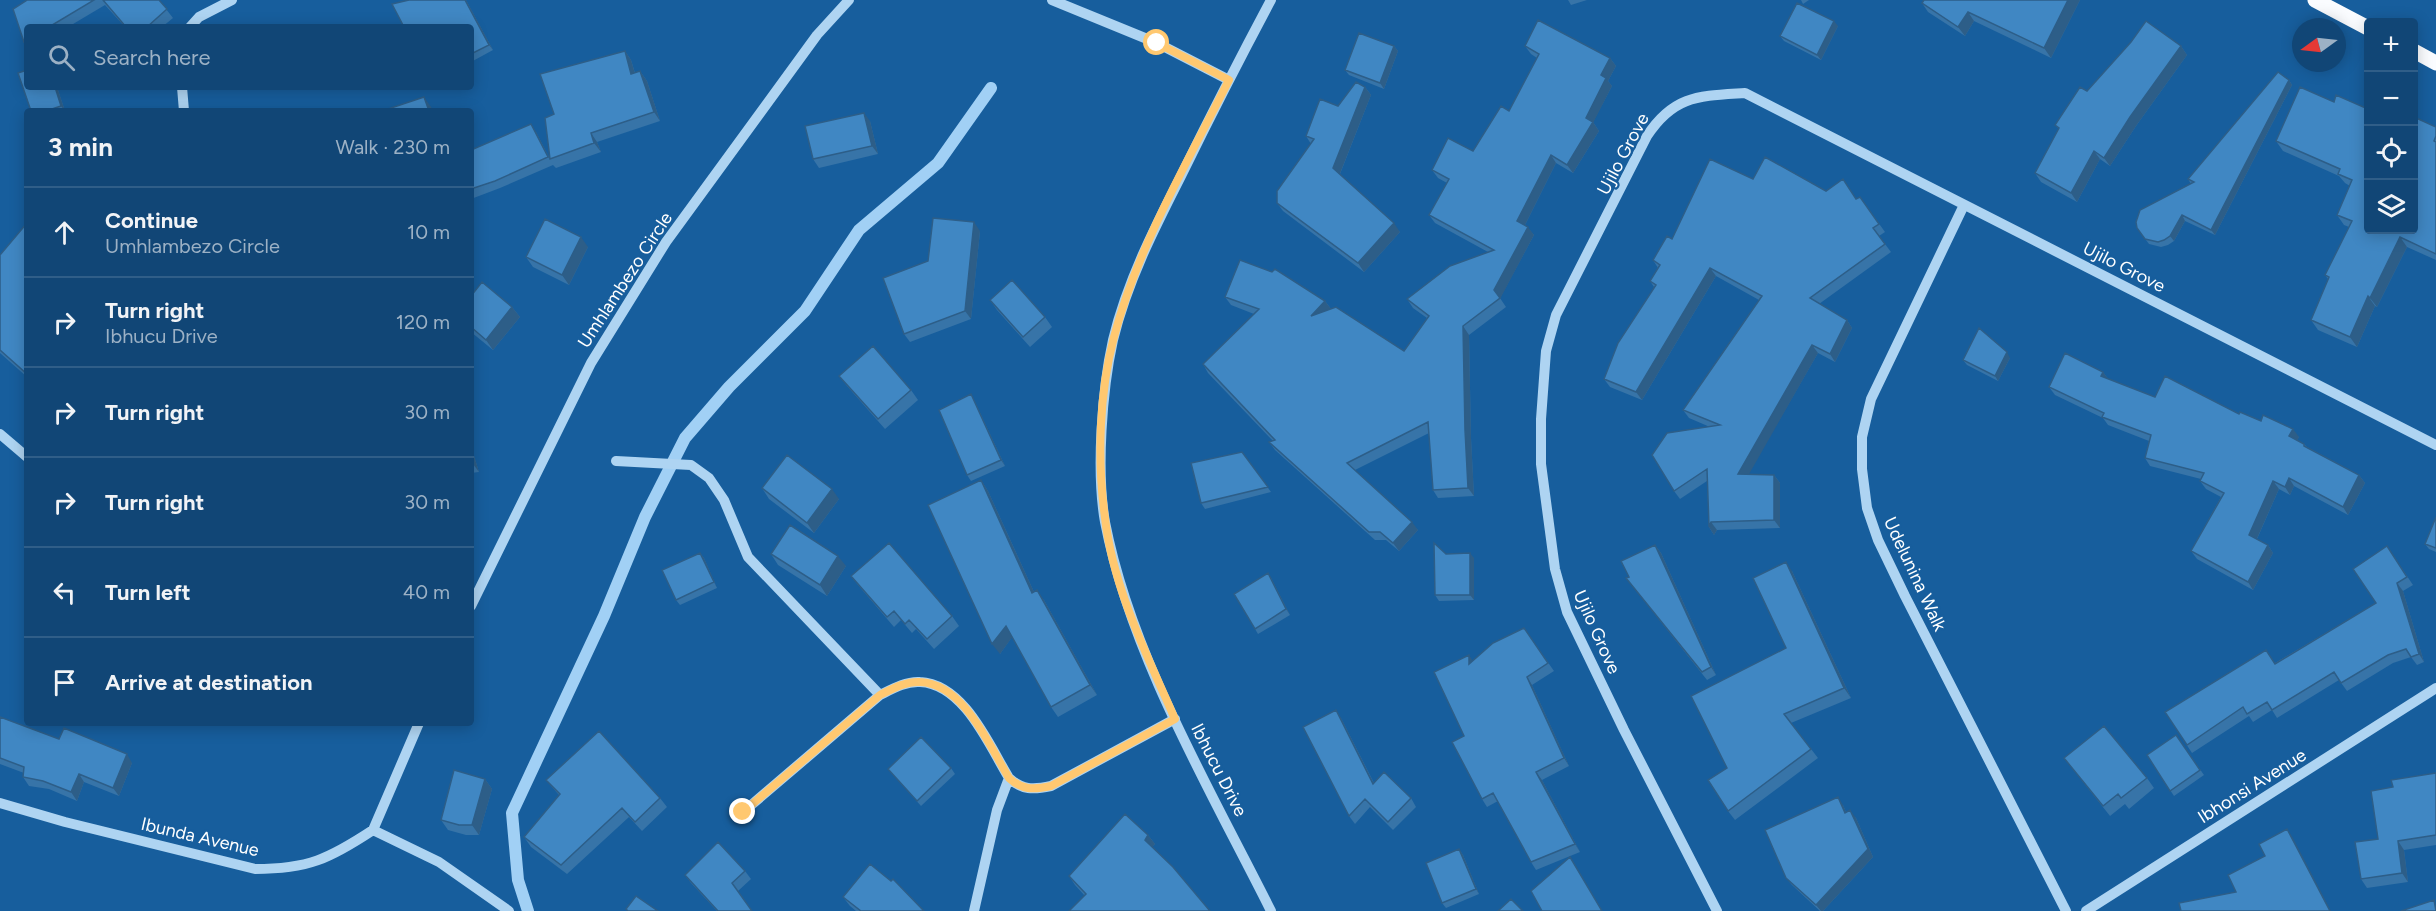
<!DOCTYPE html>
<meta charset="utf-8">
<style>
:root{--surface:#114676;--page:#1e507e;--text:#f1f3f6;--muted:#9cb1c5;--line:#305e88}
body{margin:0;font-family:Figtree,sans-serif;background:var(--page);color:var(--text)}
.controls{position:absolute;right:18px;top:18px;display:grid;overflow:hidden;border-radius:6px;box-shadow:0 3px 15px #0003}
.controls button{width:54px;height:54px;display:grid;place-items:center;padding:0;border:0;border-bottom:2px solid var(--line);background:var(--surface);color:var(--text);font:30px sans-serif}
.compass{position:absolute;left:2292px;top:18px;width:54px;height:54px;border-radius:50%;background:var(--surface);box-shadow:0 3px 15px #0003;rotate:255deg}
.stop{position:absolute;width:18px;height:18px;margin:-14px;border:4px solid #ffc870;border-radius:50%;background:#fff}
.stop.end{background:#ffc870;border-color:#fff;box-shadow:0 2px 6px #0008}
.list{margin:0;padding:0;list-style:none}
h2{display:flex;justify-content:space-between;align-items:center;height:78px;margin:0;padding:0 24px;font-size:26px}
h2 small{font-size:20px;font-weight:400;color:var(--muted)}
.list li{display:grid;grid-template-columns:39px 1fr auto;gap:18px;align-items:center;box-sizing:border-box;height:90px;padding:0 24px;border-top:2px solid var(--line)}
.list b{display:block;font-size:22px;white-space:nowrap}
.list p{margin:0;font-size:20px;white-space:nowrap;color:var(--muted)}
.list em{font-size:20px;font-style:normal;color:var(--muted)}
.icon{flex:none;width:33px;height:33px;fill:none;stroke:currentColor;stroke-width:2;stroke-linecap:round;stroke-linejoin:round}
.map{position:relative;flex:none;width:2436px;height:911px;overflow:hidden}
.search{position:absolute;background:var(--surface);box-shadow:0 3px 15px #0003;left:24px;top:24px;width:450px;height:66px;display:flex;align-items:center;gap:15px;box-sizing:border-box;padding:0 21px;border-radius:6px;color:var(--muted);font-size:22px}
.panel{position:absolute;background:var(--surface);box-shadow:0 3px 15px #0003;left:24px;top:108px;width:450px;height:618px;border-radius:6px}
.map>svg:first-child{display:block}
</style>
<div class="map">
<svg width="2436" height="911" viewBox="0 0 2436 911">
<rect width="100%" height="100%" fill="#175e9d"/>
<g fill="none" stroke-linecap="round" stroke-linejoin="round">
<path stroke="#a1d0f5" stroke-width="12" d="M528,911l-10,-31 -6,-67 92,-197 41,-99 40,-79 44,-51 76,-76 54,-81 79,-67 53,-75"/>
<path stroke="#aed4f2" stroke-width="10" d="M1052,0l105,43 72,37
M1271,0c-31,58 -61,117 -90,176 -27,53 -54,106 -68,164 -11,50 -17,131 -8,182 26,134 105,267 166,389
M190,27l9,-10 33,-17
M182,87l2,24
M1964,205l-93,194 -9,38v32l5,39 11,32 27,56 161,315
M0,434l27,23
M616,461l75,4 18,13 15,22 24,57 132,138
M471,606l120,-243 75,-121 151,-207 32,-35
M0,803l65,19 190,47c53,0 74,-10 118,-39
M743,812l137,-117c12,-6 26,-14 40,-13 44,2 69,63 89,96 13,12 24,12 42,8l124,-67
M373,830l66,32 70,49
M373,830l46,-107
M974,911l23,-101 12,-32
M1717,911l-93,-181 -57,-118 -12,-43 -14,-105v-45l5,-68 10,-36 91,-179c27,-41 52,-40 98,-43l691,352
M2086,911l350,-223"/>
<path stroke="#fafcff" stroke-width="15" d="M2315,0l53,28
M2414,51l22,12"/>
</g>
<path fill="#3774a8" d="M27,0h132l14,18 -11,9h-37l-20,-22 -37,22h-41v20l-3,-5z
M409,0h57l27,50 -22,12v-35z
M1568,0h19l-16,5z
M1801,0h8l-6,4z
M2080,0l-29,58 -77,-37 -9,15 -37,-24 -6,-9z
M1838,26l-17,34 -37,-19 -4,-5z
M1394,46l4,5 -14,38 -35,-14 -4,-5z
M1525,46l85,12 6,8 -8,15 4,5 -19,36 6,9 -26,42 -17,-10 -31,62 9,10 -34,63 6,9 -37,28 2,103 3,58 -36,2 -5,-8 -4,-57 -74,37 63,60 -19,21 -13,-11h-11l-100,-90 -6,-8 4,-1 -65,-68 -5,-9 51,-50 -23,-9 -6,-8 100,4 6,8 73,42 23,-33 -14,-10 -6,-9 81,-47 -53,-29 -6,-8 18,-32 -9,-5 -6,-8 41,-19 36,-40 28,-53 -6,-4z
M2181,46l6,9 -51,71 -26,40 -10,-7 -23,43 -36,-20 -6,-9 24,-44 -4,-4 32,-34z
M625,51l6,9 4,13 5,-2 7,10 13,40 -63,21 4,10 -45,16 -3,-3 -53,23 -29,11v-49l65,-18 13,25 5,-43z
M2289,80l3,5 -77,150 -30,-14 -11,20 -6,4 -7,2 -12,-3 -12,-16 54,-44 -3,-5z
M27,87h30l8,24h-34z
M1365,87l6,8 -31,79 60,58 -36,40 -81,-61 -6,-8 34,-59 -5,-8 32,-30z
M2334,102l34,128 68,-103v133l-29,-13 -30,60 -2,-1 -18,41 -39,-17 -7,-10 17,-41 -3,-4 24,-48 -5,-2 -7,-10 13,-29 -5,-3 -6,-7 -56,-25 -7,-10z
M870,121l8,33 -59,14 -6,-9z
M1753,179l73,12 30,8 4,-2 25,35 -6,4 12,16 -72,52 28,16 5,8 -17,34 -17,-9 -70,121 26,1 6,8v45l-63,2 -3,5 -5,-8 -2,-46 -27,18 -6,-8 36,-64 -21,-9 -6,-8 76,-110 -43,-24 -74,124 -32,-13 -6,-8 50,-92 -4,-6 8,-13 -5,-8 19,-21z
M27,223v154l-27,-24v-98z
M980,231l-9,88 -61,23 -6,-8 24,-73z
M588,247l-19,38 -36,-18 -7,-10z
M471,296l41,11 8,10 -27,33 -22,-18z
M990,300l55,17 7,10 -22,20 -33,-37z
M2010,358l-12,23 -31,-16 -4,-5z
M2103,372l5,7 47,18 84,17 60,23 -2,3 7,4 3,3 52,28 6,8 -17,32 -54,-29 -4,9 -11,-6 -22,50 11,6 5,8 -20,37 -56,-31 -6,-8 30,-54 -15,-8 -6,-8 1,-2 -51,-13 -5,-8 4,-17 -41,-16 -5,-7 -48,-23 -6,-8z
M839,376l72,14 7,10 -33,29 -38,-43z
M974,400l31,66 -34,15 -4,-6z
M471,446l8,26 -8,1z
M1242,452l29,40 -66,17 -4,-6z
M981,480l7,11 46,101 10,8 53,95 -39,22 -7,-10 -39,-70 -12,17z
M762,488l77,11 -25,34 -45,-34z
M2436,517v35l-7,-3 -4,-5z
M1655,545l6,8 55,122 -9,5 -81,-102 3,-1z
M2387,546l26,39 -10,6 21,71 -7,3 -6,-8 -18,6 -46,28 -8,-11 -62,38 -5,-8 -19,12 -4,-6 -57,37 -27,-41 110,-49 101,-60z
M700,553l4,5 13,30 -37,17 -4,-5z
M771,554l75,12 -19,30 -49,-31z
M1446,554l28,4v42l-35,1 -4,-6z
M1792,571l59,127 -60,25 27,35 -83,62 -7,-9 -1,-43 59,-120z
M851,576l101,40 7,10 -25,23 -18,-20 -4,4 -11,-13 -7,7 -36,-42z
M1271,578l19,37 -32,19 -3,-5z
M1524,628l30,43 -22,14 37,81 -27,14 38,72 -44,18 -5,-8 -33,-61 -11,6 -5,-8 -9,-138z
M0,717l59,22 73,24 -13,33 -35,-14 -7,19 -28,-12 -20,-3 -6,-9 1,-4 -24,-9z
M1341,718l33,65 37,15 5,9 -23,23 -23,-23 -15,17 -6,-8z
M2176,735l28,40 -30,21 -27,-41z
M2064,758l83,20 7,10 -25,21 -4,-5 -15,12z
M951,768l4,6 -34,32 -33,-37z
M2436,773v72l-32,5 4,32 -41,6 -6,-9 17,-40 15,-52z
M485,779l7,10 -13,46h-13l-18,-5 -7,-10z
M546,780l114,18 7,9 -25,24 -13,-14 -62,57 -36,-27 -7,-10 35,-42z
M1843,805l3,7 10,6 17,39 -50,54h-3l-28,-26 -6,-7z
M1148,835l7,9 -3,3 -67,49 -10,-11 -6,-9z
M1459,849l4,6 16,39 -33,14 -4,-5z
M745,871l6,8 -13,12 14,20h-35l-26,-28 -6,-8z
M843,897l81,14h-68l-6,-5z"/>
<path fill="#2d5e88" d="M465,0h1l27,50 -4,-5z
M2068,0h12l-29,58 -7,-10z
M1968,12l6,9 -9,15 -7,-9z
M1834,21l4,5 -17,34 -4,-5z
M1394,46l4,5 -14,38 -4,-6z
M2181,46l6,9 -51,71 -26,40 -6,-8 26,-41z
M625,51l6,9 7,24 -7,-10z
M1610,58l6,8 -8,15 4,5 -20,39 1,-3 6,9 -26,42 -6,-8 34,-90z
M640,71l7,10 13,40 -6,-9z
M2289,80l3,5 -77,150 -4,-5z
M55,87h2l8,24 -4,-5z
M1365,87l6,8 -32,81 -6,-8z
M424,97l7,10 2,4h-4z
M864,113l6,8 8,33 -6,-8z
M531,124l5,8 14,27 -2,-2z
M591,133l6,9 4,10 -7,-9z
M2094,151l6,8 -23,43 -6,-9z
M1551,155l5,8 -33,66 -6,-8z
M2182,215l3,6 -11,20 -4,-5z
M974,222l6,9 -9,88 -6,-8z
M1394,223l6,9 -36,40 -6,-9z
M1528,227l6,8 -34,64 -6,-9z
M581,237l7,10 -19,38 -7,-10z
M2400,237l7,10 -30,60 -7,-9z
M1710,268l6,8 -74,124 -6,-8z
M2368,296l7,10 -18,41 -7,-10z
M1325,301l6,8 -20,7z
M512,307l8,10 -27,33 -7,-10z
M1847,320l5,8 -17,34 -5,-8z
M1463,326l6,9 2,103 3,58 -6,-8 -3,-58z
M1812,345l6,8 -74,130 -6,-9z
M2007,352l3,6 -12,23 -3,-5z
M2103,372l6,8 -8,-4z
M971,394l3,6 31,66 -4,-6z
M2293,429l6,8 -4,8 -6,-9z
M471,446l8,26 -6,-8 -2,-8z
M1774,475l6,8v45l-6,-8z
M2359,475l6,8 -17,32 -5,-8z
M2289,478l5,8 -4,9 -5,-8z
M981,480l7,11 51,112 -7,-10z
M2273,481l6,8 -24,54 -6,-8z
M832,489l7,10 -25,34 -7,-10z
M1412,522l6,8 -19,21 -6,-8z
M1711,522l6,8 -3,5 -5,-8z
M1655,545l6,8 55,122 -5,-8z
M2268,545l5,8 -20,37 -5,-8z
M700,553l4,5 13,30 -3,-6z
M1470,553l4,5v42l-4,-5z
M838,556l8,10 -19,30 -7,-11z
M1786,562l6,9 59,127 -7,-10z
M1268,573l3,5 19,37 -4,-6z
M2397,583l6,8 21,71 -5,-8z
M1037,590l7,10 53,95 -7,-10z
M1006,626l7,10 -13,18 -8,-10z
M1469,655l5,8 -5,1z
M1527,677l5,8 37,81 -5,-8z
M1336,710l5,8 37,74 -5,-8z
M127,754l5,9 -13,33 -6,-8z
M1536,772l6,8 38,72 -5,-8z
M79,774l5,8 -7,19 -6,-9z
M485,779l7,10 -13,46 -7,-10z
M1838,797l5,8 7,16 -5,-8z
M1850,810l6,8 17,39 -50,54h-2l-5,-6z
M2287,829l6,9 38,73h-1z
M1148,835l7,9 -4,5 -6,-9z
M2398,841l6,9 4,32 -6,-9z
M1459,849l4,6 16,39 -3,-5z"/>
<path fill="#4087c3" stroke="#2d5e88" stroke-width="1.5" d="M27,0h67l-45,27h-22v13l-3,2 -11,-33z
M103,0h56l8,9 -20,18h-21z
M409,0h56l24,45 -18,9v-27h-67l-12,-23z
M1924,0h144l-24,48 -76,-36 -10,15 -36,-24z
M1797,3l37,18 -17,34 -37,-19z
M1538,20l72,38 -9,17 5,3 -20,40 7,4 -26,43 -16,-10 -34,66 11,6 -34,63 6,8 -37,28 2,104 3,58 -35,2 -5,-68 -81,41 65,59 -19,21 -13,-11h-11l-100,-90 6,-2 -72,-76 56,-55 -34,-12 15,-37 32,12 3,-3 50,32 -14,15 25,-9 68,44 25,-35 -22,-17 43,-33 44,-16 -65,-35 20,-36 -17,-9 16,-32 25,13 28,-45 8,5 30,-57 -14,-8z
M2146,21l35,25 -51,71 -26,41 -10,-7 -23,42 -36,-20 24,-45 -4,-3 25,-38 7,4 44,-49z
M1359,33l35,13 -14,37 -35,-13z
M625,51l6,23 9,-3 14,41 -63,21 3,10 -44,16 -5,-41 9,-4 -14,-40z
M27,70v17h28l6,19 -15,5h-15l-13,-38z
M2278,72l11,8 -78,150 -29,-15 -12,21 -6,4 -6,2 -13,-3 -8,-11 -1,-6 4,-12 54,-28 -6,-3z
M1356,82l9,5 -32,81 61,55 -36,40 -81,-60v-12l37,-52 -8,-3 14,-37 18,7z
M2300,87l34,15 2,-7 32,14v121h46v-113l22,10v9l-2,5 2,1v112l-36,-17 -30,61 -2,-2 -18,41 -39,-17 18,-43 -4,-2 27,-54 -15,-6 15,-35 -14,-6 2,-5 -64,-28z
M424,97l5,14h-44v-1z
M864,113l8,33 -59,13 -8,-33z
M531,124l17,33 -53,24 -24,8v-39z
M1765,157l61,34 17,-12 13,20 4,-2 19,27 -6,4 12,16 -75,54 37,22 -17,34 -18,-9 -74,129 36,1v45l-63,2 -2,5 -2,-58 -33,22 -22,-36 15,-22 53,-8 -37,-15 79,-114 -52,-28 -74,124 -32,-13 14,-36 38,-58 -6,-4 10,-16 -7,-5 14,-24 5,3 38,-80 43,20z
M933,218l41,4 -9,89 -61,23 -21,-56 45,-17z
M545,219l36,18 -19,38 -36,-18z
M27,223v151l-27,-24v-95z
M1012,280l33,37 -22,20 -33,-37z
M482,282l30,25 -26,33 -15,-13v-31z
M1979,328l28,24 -12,24 -32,-16z
M873,346l38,44 -33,29 -39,-43z
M2065,353l38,19 -2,4 54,21 10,-21 74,38 1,-2 21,9 2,-6 30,14 -4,7 15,8v2l55,29 -16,32 -54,-29 -4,9 -12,-6 -24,54 19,10 -20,37 -57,-31 33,-58 -24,-12 4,-8 -59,-15 6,-23 -49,-18 2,-4 -55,-26z
M971,394l30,66 -34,15 -28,-65z
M1242,452l26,35 -67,16 -10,-40z
M787,455l45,34 -25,34 -45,-35z
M981,480l51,113 5,-3 53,95 -39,22 -45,-81 -14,18 -64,-139z
M2436,517v31l-11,-4z
M790,525l48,31 -18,29 -49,-31z
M889,543l63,73 -25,23 -18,-19 -4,4 -11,-13 -7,6 -36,-41z
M1434,543l12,11 24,-1v42h-35z
M1655,545l56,122 -9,5 -76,-94 3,-1 -8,-16z
M2387,546l20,31 -10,6 22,71 -8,3 -5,-8 -18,6 -47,28 -7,-11 -62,38 -5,-8 -20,12 -4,-7 -56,38 -22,-33 101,-62 9,14 101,-61 -23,-34z
M700,553l14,29 -38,18 -14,-30z
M1786,562l58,126 -60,26 27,35 -83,62 -20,-31 19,-12 -36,-72 95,-48 -33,-70z
M1268,573l18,36 -31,20 -21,-35z
M1524,628l24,35 -21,14 37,81 -28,14 39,72 -44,18 -38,-69 -11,6 -30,-57 12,-6 -30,-64 35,-17v9l24,-21z
M1336,710l37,74 11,-12 27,26 -23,24 -23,-23 -16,17 -46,-89z
M0,717l59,22 5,-11 63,26 -14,34 -34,-14 -8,18 -28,-11 -20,-4 1,-10 -24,-9z
M2104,726l43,52 -26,20 -3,-4 -15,12 -39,-48z
M599,731l61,67 -25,24 -13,-14 -61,57 -37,-28 36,-43 -14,-14z
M2176,735l24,35 -30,21 -23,-36z
M921,737l30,31 -34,33 -29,-32z
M454,770l31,9 -13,46h-13l-18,-5z
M2436,773v62l-38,6 4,32 -41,6 -6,-37 23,-3 -7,-48 22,-4 -2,-7z
M1838,797l7,16 5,-3 18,39 -52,56 -30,-27 -21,-48z
M1125,814l23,21 -3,5 28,27 37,44h-141l17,-17 -17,-18z
M2287,829l43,82h-149l-2,-8 57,-11 -8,-17 37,-19 -6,-12z
M718,842l27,29 -13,12 20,28h-34l-33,-36z
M1459,849l17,40 -34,14 -16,-40z
M1570,857l32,54h-60l-11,-20z
M870,864l21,17 2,-2 31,32h-63l-18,-14z
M636,896l22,15h-30l-2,-2z
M1511,899l12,12h-25z
M2434,900l2,11h-35z"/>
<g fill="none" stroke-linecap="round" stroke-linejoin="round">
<path stroke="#ffc870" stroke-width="8" d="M743,812l137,-117c12,-6 26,-14 40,-13 44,2 69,63 89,96 13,12 24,12 42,8l124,-67c-28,-64 -62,-131 -70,-201 -8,-58 -6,-125 9,-181 24,-91 73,-174 115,-257l-72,-37"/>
</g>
<g text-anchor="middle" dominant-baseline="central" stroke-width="4.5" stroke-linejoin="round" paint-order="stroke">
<g font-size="18" fill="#fff" stroke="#175e9d">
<text transform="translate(1623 154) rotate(-62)">Ujilo Grove</text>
<text transform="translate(2124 267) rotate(27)">Ujilo Grove</text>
<text transform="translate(625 280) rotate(-57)">Umhlambezo Circle</text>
<text transform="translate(1915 574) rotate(65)">Udelunina Walk</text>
<text transform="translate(1597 632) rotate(66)">Ujilo Grove</text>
<text transform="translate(1219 770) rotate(63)">Ibhucu Drive</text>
<text transform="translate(2252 786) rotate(-32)">Ibhonsi Avenue</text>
<text transform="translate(200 837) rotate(13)">Ibunda Avenue</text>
</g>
</g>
</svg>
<div class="controls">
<button>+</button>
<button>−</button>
<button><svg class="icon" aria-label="locate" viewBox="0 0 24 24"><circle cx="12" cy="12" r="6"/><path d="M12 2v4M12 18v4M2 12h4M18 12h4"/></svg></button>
<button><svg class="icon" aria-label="layers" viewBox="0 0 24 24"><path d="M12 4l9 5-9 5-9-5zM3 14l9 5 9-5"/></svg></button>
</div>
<svg class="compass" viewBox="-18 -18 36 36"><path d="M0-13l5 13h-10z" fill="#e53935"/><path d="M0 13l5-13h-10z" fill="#9cb1c5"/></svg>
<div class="stop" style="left:1157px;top:43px"></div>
<div class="stop end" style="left:743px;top:812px"></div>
<div class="search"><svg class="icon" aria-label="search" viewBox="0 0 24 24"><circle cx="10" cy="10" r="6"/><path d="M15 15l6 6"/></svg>Search here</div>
<section class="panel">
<h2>3 min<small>Walk · 230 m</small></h2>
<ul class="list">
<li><svg class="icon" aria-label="ahead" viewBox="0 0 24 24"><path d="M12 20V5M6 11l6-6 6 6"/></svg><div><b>Continue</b><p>Umhlambezo Circle</p></div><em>10 m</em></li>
<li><svg class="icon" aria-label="right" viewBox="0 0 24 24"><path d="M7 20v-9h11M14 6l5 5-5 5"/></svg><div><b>Turn right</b><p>Ibhucu Drive</p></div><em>120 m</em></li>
<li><svg class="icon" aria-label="right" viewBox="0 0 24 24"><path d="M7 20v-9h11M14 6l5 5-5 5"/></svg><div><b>Turn right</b></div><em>30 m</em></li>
<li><svg class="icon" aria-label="right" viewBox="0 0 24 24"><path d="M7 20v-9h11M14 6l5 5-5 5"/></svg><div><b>Turn right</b></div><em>30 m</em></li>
<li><svg class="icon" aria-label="left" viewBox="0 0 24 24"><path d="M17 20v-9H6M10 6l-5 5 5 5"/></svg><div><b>Turn left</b></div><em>40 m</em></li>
<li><svg class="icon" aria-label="arrive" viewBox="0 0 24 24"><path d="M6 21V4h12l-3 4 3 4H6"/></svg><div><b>Arrive at destination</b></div></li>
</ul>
</section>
</div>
